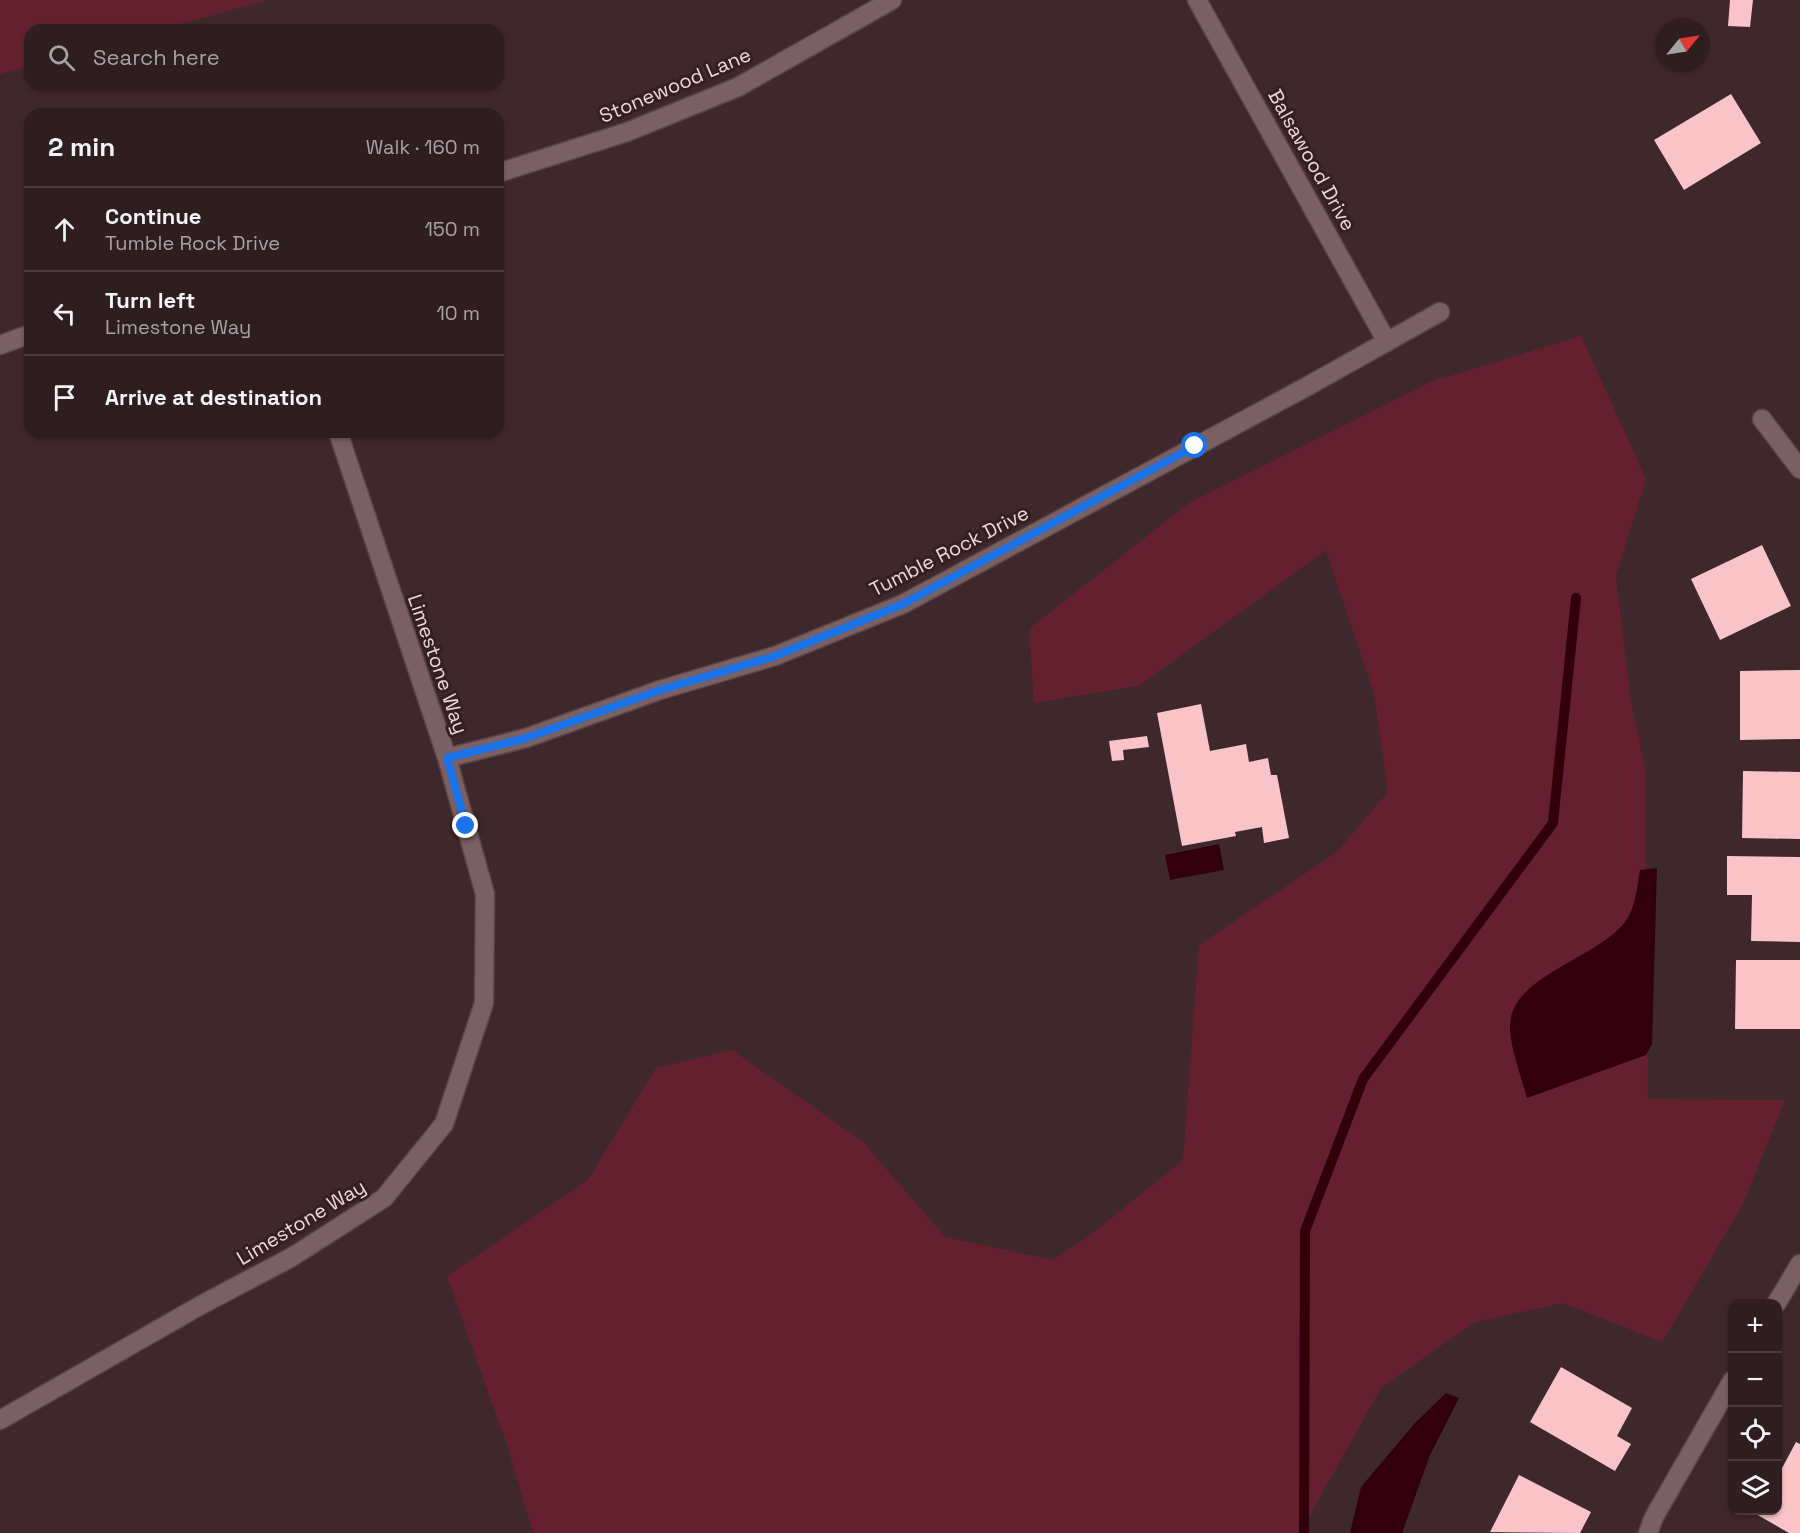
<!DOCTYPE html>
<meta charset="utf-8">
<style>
:root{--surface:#2f1e20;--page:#372729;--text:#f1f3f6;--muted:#a7a2a5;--line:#4a3c3e}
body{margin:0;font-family:"Space Grotesk",sans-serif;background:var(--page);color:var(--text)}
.controls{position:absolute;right:18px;bottom:18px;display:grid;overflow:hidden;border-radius:12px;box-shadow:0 2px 4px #0004}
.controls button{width:54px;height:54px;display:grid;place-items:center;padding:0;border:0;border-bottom:2px solid var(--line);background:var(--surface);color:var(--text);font:30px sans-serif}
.compass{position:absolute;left:1656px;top:18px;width:54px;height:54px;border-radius:50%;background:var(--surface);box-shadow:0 2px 4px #0004;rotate:60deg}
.stop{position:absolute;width:18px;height:18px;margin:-14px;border:4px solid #1a73e8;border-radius:50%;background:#fff}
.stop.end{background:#1a73e8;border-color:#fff;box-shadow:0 2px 6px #0008}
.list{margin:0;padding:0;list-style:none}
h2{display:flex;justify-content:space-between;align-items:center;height:78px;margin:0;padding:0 24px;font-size:26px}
h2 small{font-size:20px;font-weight:400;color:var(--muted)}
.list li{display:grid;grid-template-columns:39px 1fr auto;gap:18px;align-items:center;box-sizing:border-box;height:84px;padding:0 24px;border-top:2px solid var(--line)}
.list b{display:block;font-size:22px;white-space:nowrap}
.list p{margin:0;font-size:20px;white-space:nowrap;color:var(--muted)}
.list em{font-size:20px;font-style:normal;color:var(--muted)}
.icon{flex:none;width:33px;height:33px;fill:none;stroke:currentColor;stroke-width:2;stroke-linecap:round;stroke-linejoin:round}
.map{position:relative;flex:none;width:1800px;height:1533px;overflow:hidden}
.search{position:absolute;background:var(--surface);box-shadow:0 2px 4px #0004;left:24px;top:24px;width:480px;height:66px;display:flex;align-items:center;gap:15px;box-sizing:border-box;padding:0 21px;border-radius:18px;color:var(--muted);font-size:22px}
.panel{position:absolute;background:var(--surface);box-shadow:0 2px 4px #0004;left:24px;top:108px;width:480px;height:330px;border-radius:18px}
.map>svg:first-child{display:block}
</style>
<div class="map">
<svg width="1800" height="1533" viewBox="0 0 1800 1533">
<rect width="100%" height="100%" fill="#3f282b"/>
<path fill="#64212d" d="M0,0h267l-107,30h-130v36l-30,8z
M1581,336l65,143 -30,97 14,120 15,74 3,329 137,1 -43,106 -80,136 -99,-39 -88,19 -94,66 -81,145h-767l-25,-85 -61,-172 141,-96 68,-112 76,-18 130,91 83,96 108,23 40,-27 90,-73 16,-215 138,-93 51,-60 -14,-99 -48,-143 -187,136 -105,17 -5,-74 160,-126 241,-121z"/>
<path fill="#31000a" d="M1219,844l5,26 -54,10 -5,-25z
M1657,868l-5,176 -6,11 -119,43c-5,-19 -18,-54 -17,-72 0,-50 87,-67 115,-104 11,-15 12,-35 15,-52z
M1446,1393l13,5 -29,57 -28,78h-52l11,-46 53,-63z"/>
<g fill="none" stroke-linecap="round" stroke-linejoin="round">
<path stroke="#31000a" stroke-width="10" d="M1304,1533l1,-302 58,-152 190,-256 23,-225"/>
</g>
<path fill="#f9c3c7" d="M1730,0h23l-3,27 -22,-1z
M1731,94l30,49 -77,47 -30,-50z
M1762,545l29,61 -71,34 -29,-61z
M1800,670v69l-60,1v-69z
M1201,704l9,47 36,-7 3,18 19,-4 3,17h6l12,63 -25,5 -2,-16 -27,5 1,4 -54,10 -25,-133z
M1147,736l2,11 -26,3 1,10 -12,1 -3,-20z
M1743,771l57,1v67l-58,-1z
M1727,856l73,1v85l-49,-1 1,-46h-25z
M1736,960h64v69h-65z
M1561,1367l71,41 -15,28 14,8 -16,27 -85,-49z
M1796,1442l4,2v89h-11l-40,-23h29v-42l3,2z
M1519,1475l72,37 -11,21 -90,-1z"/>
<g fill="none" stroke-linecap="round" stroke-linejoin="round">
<g stroke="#584547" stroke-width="21">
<path id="minor" d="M1197,0l190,342
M498,173l129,-41 111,-45 154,-87
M0,345l30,-11
M1762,419l38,50
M447,758l79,-20 134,-48 115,-34 128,-52 403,-217 134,-75
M1776,1304l24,-40
M0,1420l201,-115 91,-48 92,-59 60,-74 40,-121 1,-109 -38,-136 -109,-326
M1648,1533l6,-16 78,-136"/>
</g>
<use href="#minor" stroke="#7a6062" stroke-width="18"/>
</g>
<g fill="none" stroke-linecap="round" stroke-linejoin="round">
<path stroke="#1a73e8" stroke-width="8" d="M466,826l-19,-68 79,-20 134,-48 115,-34 128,-52 292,-158"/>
</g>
<g text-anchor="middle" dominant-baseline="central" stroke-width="6" stroke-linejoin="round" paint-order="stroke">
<g font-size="20" fill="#e9dadb" stroke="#341f21">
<text transform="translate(675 85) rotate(-23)">Stonewood Lane</text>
<text transform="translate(1312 160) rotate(61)">Balsawood Drive</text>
<text transform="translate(949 551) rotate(-27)">Tumble Rock Drive</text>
<text transform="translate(438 664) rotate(71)">Limestone Way</text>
<text transform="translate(301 1222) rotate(-31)">Limestone Way</text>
</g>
</g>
</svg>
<div class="controls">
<button>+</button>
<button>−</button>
<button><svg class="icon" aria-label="locate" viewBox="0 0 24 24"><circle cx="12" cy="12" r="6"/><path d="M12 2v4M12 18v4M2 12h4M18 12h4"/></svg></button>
<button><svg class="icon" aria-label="layers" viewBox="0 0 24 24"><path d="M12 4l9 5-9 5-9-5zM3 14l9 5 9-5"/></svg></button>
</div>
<svg class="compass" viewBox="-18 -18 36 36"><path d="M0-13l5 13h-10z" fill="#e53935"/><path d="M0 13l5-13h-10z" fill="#a7a2a5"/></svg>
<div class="stop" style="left:1195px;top:446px"></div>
<div class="stop end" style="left:466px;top:826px"></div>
<div class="search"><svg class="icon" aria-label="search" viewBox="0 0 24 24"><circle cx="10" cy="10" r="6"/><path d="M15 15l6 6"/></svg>Search here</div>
<section class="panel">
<h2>2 min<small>Walk · 160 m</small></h2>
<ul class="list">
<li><svg class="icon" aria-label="ahead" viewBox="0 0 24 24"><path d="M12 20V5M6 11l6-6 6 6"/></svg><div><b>Continue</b><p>Tumble Rock Drive</p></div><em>150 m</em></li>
<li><svg class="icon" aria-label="left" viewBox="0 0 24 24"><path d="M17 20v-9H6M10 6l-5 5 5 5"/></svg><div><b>Turn left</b><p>Limestone Way</p></div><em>10 m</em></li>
<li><svg class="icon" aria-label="arrive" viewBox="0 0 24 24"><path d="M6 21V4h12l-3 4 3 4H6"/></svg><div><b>Arrive at destination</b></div></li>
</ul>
</section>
</div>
